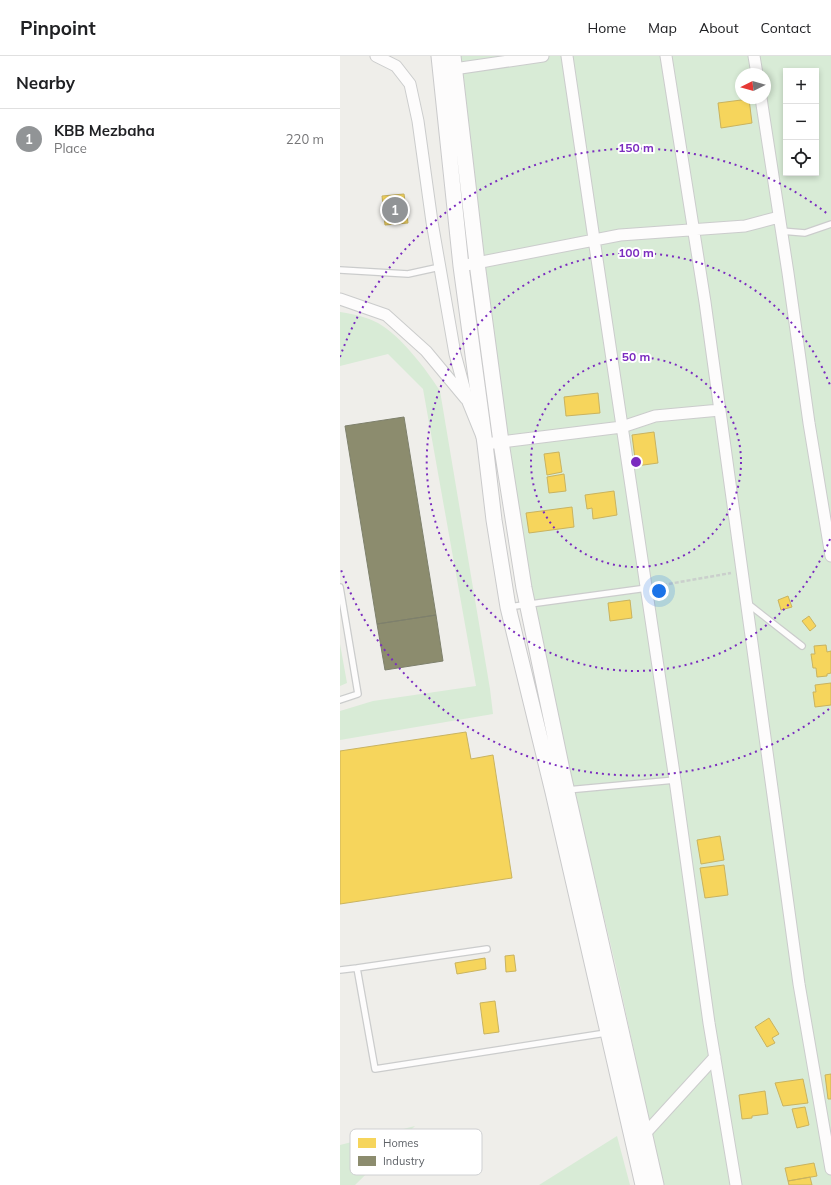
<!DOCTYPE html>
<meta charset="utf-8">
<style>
:root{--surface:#fff;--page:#f2f2f2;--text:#202124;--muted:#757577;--line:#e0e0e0;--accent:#919496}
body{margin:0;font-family:Mulish,sans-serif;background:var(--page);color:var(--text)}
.controls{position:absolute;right:12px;top:12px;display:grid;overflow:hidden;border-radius:0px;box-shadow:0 2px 6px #0003}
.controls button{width:36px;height:36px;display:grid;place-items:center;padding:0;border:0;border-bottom:1px solid var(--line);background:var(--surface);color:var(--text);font:20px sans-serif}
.compass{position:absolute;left:395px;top:12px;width:36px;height:36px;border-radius:50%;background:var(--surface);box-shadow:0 2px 6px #0003;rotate:265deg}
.you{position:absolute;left:319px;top:535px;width:14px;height:14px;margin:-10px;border:3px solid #fff;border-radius:50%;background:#1a73e8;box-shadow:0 0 0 6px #1a73e833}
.badge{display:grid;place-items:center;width:26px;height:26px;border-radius:50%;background:var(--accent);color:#fff;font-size:13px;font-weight:700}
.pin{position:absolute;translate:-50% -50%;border:2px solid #fff;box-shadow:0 1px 4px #0006}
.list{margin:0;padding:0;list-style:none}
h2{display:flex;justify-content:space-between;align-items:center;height:52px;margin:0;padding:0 16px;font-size:17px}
h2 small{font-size:13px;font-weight:400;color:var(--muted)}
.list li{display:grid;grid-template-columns:26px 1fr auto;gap:12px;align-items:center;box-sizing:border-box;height:60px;padding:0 16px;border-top:1px solid var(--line)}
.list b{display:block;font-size:15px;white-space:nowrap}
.list p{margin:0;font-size:13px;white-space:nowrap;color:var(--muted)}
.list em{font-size:13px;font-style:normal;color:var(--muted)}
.icon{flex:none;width:22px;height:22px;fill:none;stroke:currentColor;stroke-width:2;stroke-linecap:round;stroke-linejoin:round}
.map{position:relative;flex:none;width:491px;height:1129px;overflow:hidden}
header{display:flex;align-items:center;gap:24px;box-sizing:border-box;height:56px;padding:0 20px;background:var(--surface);border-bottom:1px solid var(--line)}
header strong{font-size:19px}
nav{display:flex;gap:22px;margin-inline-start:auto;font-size:14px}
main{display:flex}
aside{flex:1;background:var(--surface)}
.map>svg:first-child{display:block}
</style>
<header>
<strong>Pinpoint</strong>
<nav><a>Home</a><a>Map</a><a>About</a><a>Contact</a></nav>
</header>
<main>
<aside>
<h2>Nearby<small></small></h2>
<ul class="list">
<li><span class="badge">1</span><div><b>KBB Mezbaha</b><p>Place</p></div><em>220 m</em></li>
</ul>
</aside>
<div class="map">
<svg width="491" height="1129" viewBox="0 0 491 1129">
<rect width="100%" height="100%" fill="#efeeea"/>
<path fill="#d8ebd6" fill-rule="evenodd" d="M113,0h378v1129h-168l-47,-218 -34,-143 -65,-290zM446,15h30v102h-30zM401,18h24v24h-24z
M0,256c13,2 27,5 38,11 23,13 48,46 62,68l50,298 3,25 -153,26v-29l33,-10 103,-15 -53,-297 -35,-35 -48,12z
M0,588l7,39 -7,3z
M75,1070l-60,59h-15v-40z
M277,1080l13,49h-91z"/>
<path fill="#f6d55c" stroke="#c9b360" d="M409,43l3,24 -31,5 -3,-25z
M64,138l4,29 -23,2 -3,-29z
M258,337l2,20 -34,3 -2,-19z
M314,376l4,31 -22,3 -4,-31z
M219,396l3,20 -15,3 -3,-21z
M224,418l2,17 -17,2 -2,-16z
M274,435l3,24 -24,4 -1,-11 -5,1 -2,-14z
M232,451l2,20 -45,6 -3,-20z
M448,540l4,11 -11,3 -3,-10z
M290,544l2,18 -22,3 -2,-18z
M469,560l7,10 -6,5 -8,-10z
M486,589l1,7 4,-1v22l-4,1v2l-10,1 -1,-9h-3l-2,-14h4l-1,-8z
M491,627v22l-16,2 -2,-15h3l-1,-7z
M126,676l5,27 22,-4 19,123 -172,26v-153z
M380,780l4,24 -23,4 -4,-24z
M384,809l4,30 -23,3 -5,-30z
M174,899l2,16 -10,1 -1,-16z
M145,902l1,11 -29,5 -2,-11z
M155,945l4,31 -15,2 -4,-31z
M429,962l10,16 -7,4 3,5 -8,4 -12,-20z
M491,1018v25h-3l-3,-24z
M463,1023l5,24 -25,3 -8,-23z
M425,1035l3,23 -16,2v2l-10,1 -3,-24z
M465,1051l4,18 -12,3 -5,-19z
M474,1107l3,13 -29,5 -3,-13z
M470,1121l2,8h-23l-1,-4z"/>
<path fill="#8c8c6e" stroke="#7e806c" d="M64,361l32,198 -59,9 -32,-198z
M96,559l7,46 -58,9 -8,-46z"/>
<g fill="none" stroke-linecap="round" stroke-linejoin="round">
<g stroke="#cbcccc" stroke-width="8">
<path id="service" d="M441,175l24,2 26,-9
M0,214l68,4 32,-7
M0,531l18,107 -18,6
M407,547l55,43
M168,551l139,-19
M227,734l108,-10
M17,912l130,-19
M0,914l17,-2 18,101 231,-36"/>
</g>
<g stroke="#cbcccc" stroke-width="13">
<path id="minor" d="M36,0l20,10 14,18 8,37 14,101 23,132 13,48 17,42 137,-17 33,-11 65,-6
M227,0l27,183 81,541 34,243 27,162
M326,0l39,246 94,682 32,185
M414,0l3,18
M107,14l96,-14
M421,42l27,175 21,150 22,133
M121,210l159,-31 125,-9 34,-9
M0,243l46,16 40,36 40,48
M301,1082l74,-81"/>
</g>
<g stroke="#cacacb" stroke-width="17">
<path id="secondary" d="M99,0l22,210 24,178 9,76 14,87 45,185 90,393
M113,0l24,207 24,179 23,146 38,182 94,415"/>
</g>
<path stroke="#cacfcc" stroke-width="2.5" stroke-dasharray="4 2" stroke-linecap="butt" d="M317,530l74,-13"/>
<use href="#service" stroke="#fdfcfc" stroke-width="5.5"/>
<use href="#minor" stroke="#fdfcfc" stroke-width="11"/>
<use href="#secondary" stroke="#fdfcfc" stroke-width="15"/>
</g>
<g fill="none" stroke="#7b2cbf" stroke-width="2" stroke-dasharray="2 4">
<circle cx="296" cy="406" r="105"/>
<path d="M490 483A209 209 0 1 1 490 329"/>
<path d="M489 653A314 314 0 0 1 0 511M0 301A314 314 0 0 1 489 159"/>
</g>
<rect x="10" y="1073" width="132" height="46" rx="6" fill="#fff" stroke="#cfd0d2" stroke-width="1"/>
<rect x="18" y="1082" width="18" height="10" fill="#f6d55c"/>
<rect x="18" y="1100" width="18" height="10" fill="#8c8c6e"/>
<g font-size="11" fill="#5f6368">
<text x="43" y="1091">Homes</text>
<text x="43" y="1109">Industry</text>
</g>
<circle cx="296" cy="406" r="6" fill="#7b2cbf" stroke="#fff" stroke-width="2"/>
<g font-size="12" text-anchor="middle" font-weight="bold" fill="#7b2cbf" stroke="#fff" stroke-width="4" stroke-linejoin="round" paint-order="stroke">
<text x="296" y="96">150 m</text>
<text x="296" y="201">100 m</text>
<text x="296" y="305">50 m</text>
</g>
</svg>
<div class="controls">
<button>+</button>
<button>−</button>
<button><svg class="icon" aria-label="locate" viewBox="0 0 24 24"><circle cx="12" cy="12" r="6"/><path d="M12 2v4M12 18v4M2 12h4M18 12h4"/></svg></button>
</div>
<svg class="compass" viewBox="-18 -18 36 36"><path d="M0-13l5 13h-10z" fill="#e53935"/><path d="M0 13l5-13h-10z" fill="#757577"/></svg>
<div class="you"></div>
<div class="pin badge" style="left:55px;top:154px">1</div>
</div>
</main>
